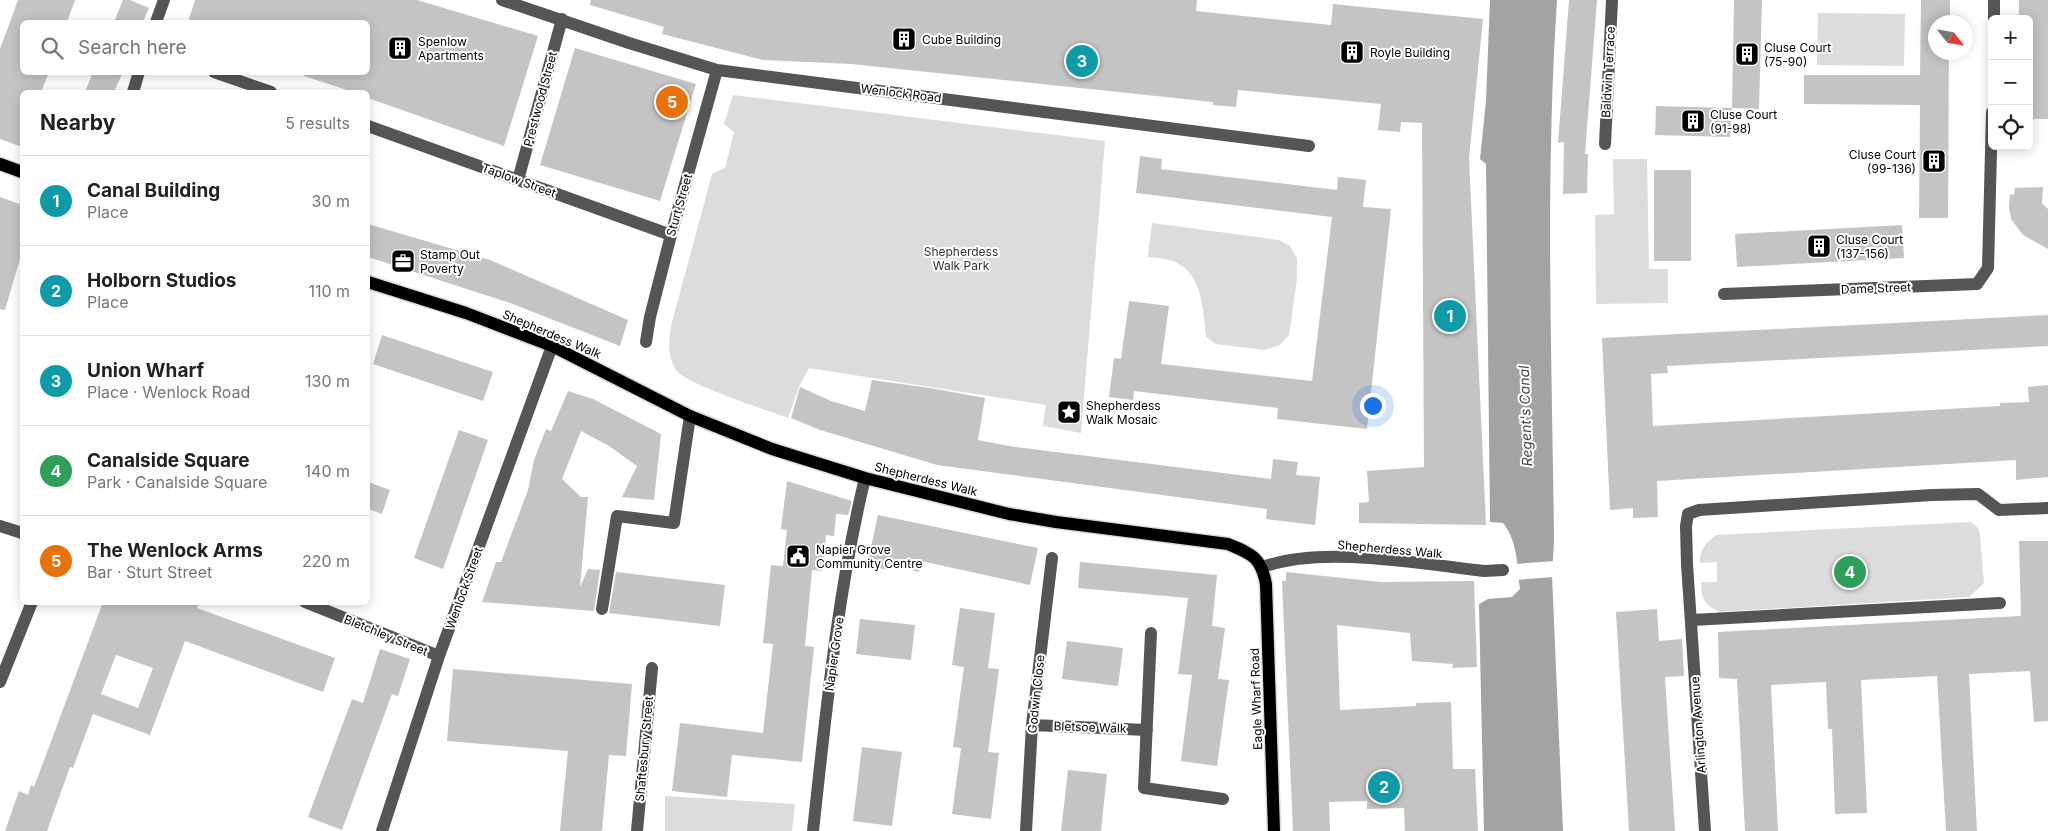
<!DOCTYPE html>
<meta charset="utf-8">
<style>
:root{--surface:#fff;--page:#f6f6f6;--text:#222;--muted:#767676;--line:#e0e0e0;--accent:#d93025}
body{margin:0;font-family:Inter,sans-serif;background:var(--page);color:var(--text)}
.controls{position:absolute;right:15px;top:15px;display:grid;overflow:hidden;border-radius:8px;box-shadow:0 2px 12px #0003}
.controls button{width:45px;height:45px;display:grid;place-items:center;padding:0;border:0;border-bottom:1px solid var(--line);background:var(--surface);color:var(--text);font:25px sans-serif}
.compass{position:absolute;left:1928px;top:15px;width:45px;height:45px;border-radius:50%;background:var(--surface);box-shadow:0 2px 12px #0003;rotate:121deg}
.you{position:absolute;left:1372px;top:405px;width:18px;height:18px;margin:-12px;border:4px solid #fff;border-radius:50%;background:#1a73e8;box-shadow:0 0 0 8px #1a73e833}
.badge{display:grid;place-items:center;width:32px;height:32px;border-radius:50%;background:var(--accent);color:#fff;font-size:16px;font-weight:700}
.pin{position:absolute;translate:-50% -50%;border:2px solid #fff;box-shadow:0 1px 5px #0006}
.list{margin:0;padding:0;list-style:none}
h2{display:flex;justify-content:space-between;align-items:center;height:65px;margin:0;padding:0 20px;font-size:21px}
h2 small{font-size:16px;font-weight:400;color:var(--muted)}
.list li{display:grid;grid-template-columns:32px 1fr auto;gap:15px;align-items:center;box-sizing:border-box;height:90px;padding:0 20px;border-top:1px solid var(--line)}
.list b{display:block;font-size:19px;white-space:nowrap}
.list p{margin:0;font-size:16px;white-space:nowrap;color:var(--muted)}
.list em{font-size:16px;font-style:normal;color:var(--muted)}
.icon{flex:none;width:28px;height:28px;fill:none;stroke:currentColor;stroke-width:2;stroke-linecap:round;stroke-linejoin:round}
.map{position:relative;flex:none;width:2048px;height:831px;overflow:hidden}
.search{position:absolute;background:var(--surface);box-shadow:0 2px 12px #0003;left:20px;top:20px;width:350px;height:55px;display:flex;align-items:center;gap:12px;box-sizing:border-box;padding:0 18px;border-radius:8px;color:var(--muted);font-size:19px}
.panel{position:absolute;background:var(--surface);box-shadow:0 2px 12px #0003;left:20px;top:90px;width:350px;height:515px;border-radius:8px}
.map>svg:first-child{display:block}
</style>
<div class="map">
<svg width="2048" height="831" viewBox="0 0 2048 831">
<rect width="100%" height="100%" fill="#fff"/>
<path fill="#dcdcdc" d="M1818,13l87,1 -1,52 -87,-1z
M733,95l372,46 -24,292 -38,-7 3,-21 -237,-37 -10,19 -11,31c-21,-8 -101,-33 -112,-48 -9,-15 -7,-28 -5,-44l41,-152 13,-6 9,-36 -10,-8z
M1613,159h34l2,110h19v34l-72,1 -1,-89 19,-1z
M1152,223l127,17 11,6 7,12v21l-8,56 -9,10 -16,5 -48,-6 -10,-7c-3,-28 -3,-62 -31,-75 -8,-4 -19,-4 -27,-5z
M1971,522l7,6 2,7 4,48 -15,14 -250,15c-16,-9 -17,-12 -18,-30h16v-20l-17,1c-1,-13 6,-20 16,-28z
M665,796l130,8 -3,27h-127z"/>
<path fill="#a3a3a3" d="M1490,0h67c-12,180 -5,361 -3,541l-2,34 11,256h-79l-5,-227 9,-5 24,-2 8,-8c-3,-24 -2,-47 -17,-66l-13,-1 -4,-358 -6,-5 6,-58z"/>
<path fill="#fff" d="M1555,561l-1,16 -38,3 -1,-16z"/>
<path fill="#c4c4c4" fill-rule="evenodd" d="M18,0h57l-8,22h-45v50h27l-8,20h-19v55l-22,-8v-90z
M123,0h7l19,8 -6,14h-29z
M195,0h222l121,36 -34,110 -136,-48v-6h-15l-49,-16v-4h64v-50h-180z
M591,0h606l-1,11 135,14 2,-21 150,15 -14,139 17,367 -127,-2v-20l10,-1 -2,-31 57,-4 -2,-344 -21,-1 -1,10 -22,-2 3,-26 -143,-14 -2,17 -23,-2v-3l-362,-38 -88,-4 -101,-26 2,-7 -74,-22z
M1569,0h28l-12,154h3l-1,39 -24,1 1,-52 -6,1z
M1734,0h28l-3,109 -27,-1z
M1921,0h29v22h-14v30h13l-1,166h-29l1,-113 -116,-1v-29h116z
M2019,0h29v119h-19v-100h-10z
M575,48l121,36 -36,117 -120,-36z
M93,72h30l-9,20h-29z
M1656,106l76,2 -2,29 -75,-2z
M1140,156l22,3 -1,10 176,21 1,-13 28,3 -3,27 28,2 -24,220 -90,-10 1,-11 -144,-17 -1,9 -24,-3 5,-39 7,1 8,-58 40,5 -8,58 151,17 20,-164 -196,-24z
M1654,170h37v91h-37z
M2043,187l-1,16 6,6v40l-25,-14 -12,-16 -2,-12 1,-13 4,1 1,-7z
M0,197l22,8v47l-17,58 -5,-1z
M368,224l122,36 138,60 -8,26 -110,-43 -142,-46z
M1902,225l2,33 -167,9 -2,-33z
M2048,315v31l-381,20 1,7 -17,1 2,52 347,-20v-3l29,-1 -1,-15 20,-2v92l-32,3v-20l-359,21 1,36 -25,1v-10l-23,2 -8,-172z
M382,335l111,37 -10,29 -110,-37z
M872,380l58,8 55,10 -7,42 31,6 262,33 2,-20 25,3 -2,13 24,2 -5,48 -49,-6 1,-10 -330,-44 -117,-35 -29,-12 9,-31 31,14 34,10z
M568,391l25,8 68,35 -7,66 -32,-3 15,-31 -28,-20 -28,-15 -19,48 19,18h7l-8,90 8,-18 12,1 -6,41 -112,-9 14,-40h5l27,-72 6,-30 12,-31 5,2z
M459,430l29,10 -45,129 -29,-11z
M787,481l65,20 -4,14 -12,-1 -2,22 -8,-1 -4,36 -10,-1 -7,76 9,1 -12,115 -70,-7 -5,42 -55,-6 8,-68 83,10 10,-89 -10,-1 8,-78 12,1 4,-36 -6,-1z
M368,482l22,8 -8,24 -14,-5z
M878,515l160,33 -8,37 -109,-24 -2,11 -30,-7 -2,5 -20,-5z
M2019,541h29v180l-14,1 -4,-51 -61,3 8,157h-31l-9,-155 -76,4 6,133 -32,1 -3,-85h-4l-2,-47 -55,3 7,146h-33l-8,-152 -18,-1 -1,-46 303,-16z
M1080,562l137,13 -5,51 13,2 -7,51 11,1 -12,86 -36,-5 11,-86 -14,-1 10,-76 -110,-10z
M616,572l109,13 -5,41 -111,-13z
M1286,572l95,10 93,-1 3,86 -25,1 1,-4 -41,-3 -2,-28 -73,-8 3,85 76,-4v-3l35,-1 2,67h22l3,62h-73l-1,-23 -37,1v-8l-38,1 1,29h-37l-11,-250h4z
M103,602h96l-2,6 138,50 -12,34 -138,-51 -35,94 -57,-21 -20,54 -3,-1 -23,64h-42l14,-40 9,4 3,-10 3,2zM116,655l37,13 -15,40 -37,-14z
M960,608l35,5 -7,55 11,1 -11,83 11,1 -8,66 -39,-5 9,-66 -8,-1 11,-80 -12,-2z
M1657,609l2,32 23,-2 2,37 -19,1 10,154h-46l-13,-219z
M860,619l55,6 -4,35 -55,-6z
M1067,641l56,7 -5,38 -56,-7z
M380,649l30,10 -12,37 -6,-2 -50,136 -34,-13 44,-118 11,4z
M453,669l179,15 -6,72 -17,-1 -7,76h-42l8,-80 -121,-10z
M862,747l40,5 -10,74 -39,-5z
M1068,770l39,4 -6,57h-40z"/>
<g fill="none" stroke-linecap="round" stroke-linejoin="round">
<g stroke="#dbdbdb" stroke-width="15">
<path id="major" d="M0,164l22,8
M368,282l98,31 86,33 138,70 82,33 93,29 144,36 47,8 172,22c24,10 33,13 38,40l8,247"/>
</g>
<path stroke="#555" stroke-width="12" d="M502,0l127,43 88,27 592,76
M1994,19v-19
M156,22l8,-22
M214,72l57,20
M133,92l6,-20
M368,126l303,109
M1605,144l7,-144
M518,180l44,-161
M1724,294l253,-10 11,-16 4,-156
M646,342l4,-25 21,-82 46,-165
M0,526l22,7
M1263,567c59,-22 158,-3 221,4l19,-1
M305,602l134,54
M602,609l15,-93 57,7 16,-107
M1692,620l308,-17
M1151,633l-7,155 79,11
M0,682l32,-80
M1032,725l115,5
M382,831l57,-175 113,-310
M637,831l15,-163
M813,831c13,-118 24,-237 52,-353
M1026,831l6,-106 20,-167
M1705,831l-18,-267 -1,-38 2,-12 11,-4 233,-15 46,-1 21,16 49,-2"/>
<use href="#major" stroke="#000" stroke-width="12"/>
</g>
<defs>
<g id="building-square" transform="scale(1.25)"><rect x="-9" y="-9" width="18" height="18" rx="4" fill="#000" stroke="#fff"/><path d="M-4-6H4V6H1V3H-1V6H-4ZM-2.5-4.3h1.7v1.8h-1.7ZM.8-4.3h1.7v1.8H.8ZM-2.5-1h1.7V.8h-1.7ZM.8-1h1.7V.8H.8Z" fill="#fff"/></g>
<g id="office-square" transform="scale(1.25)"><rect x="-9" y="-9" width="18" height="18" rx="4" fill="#000" stroke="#fff"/><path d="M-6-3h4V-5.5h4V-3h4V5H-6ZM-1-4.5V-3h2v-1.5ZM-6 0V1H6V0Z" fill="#fff"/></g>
<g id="sight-square" transform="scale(1.25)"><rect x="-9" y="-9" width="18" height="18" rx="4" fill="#000" stroke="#fff"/><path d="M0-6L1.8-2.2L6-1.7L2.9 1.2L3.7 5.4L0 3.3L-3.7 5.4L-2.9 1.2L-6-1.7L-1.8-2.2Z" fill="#fff"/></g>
<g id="civic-square" transform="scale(1.25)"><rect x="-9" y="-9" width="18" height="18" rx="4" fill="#000" stroke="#fff"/><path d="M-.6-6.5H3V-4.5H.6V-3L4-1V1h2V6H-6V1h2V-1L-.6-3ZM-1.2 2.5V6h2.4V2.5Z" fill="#fff"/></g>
</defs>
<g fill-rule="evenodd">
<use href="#building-square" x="904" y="39"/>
<use href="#building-square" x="400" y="48"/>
<use href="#building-square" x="1352" y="52"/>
<use href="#building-square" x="1747" y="54"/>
<use href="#building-square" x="1693" y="121"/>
<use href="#building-square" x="1934" y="161"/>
<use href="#building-square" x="1819" y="246"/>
<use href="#office-square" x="403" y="261"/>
<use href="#sight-square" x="1069" y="412"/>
<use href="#civic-square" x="798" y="556"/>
</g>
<g text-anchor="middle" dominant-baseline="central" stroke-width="4" stroke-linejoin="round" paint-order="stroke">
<g font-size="12" fill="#000" stroke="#fff" text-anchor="start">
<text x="922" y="39">Cube Building</text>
<text x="418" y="41">Spenlow<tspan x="418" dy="14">Apartments</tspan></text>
<text x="1764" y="47">Cluse Court<tspan x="1764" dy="14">(75-90)</tspan></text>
<text x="1370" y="52">Royle Building</text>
<text x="1710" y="114">Cluse Court<tspan x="1710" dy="14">(91-98)</tspan></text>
<text x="1916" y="154" text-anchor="end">Cluse Court<tspan x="1916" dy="14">(99-136)</tspan></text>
<text x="1836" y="239">Cluse Court<tspan x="1836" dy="14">(137-156)</tspan></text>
<text x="420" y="254">Stamp Out<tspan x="420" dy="14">Poverty</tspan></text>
<text x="1086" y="405">Shepherdess<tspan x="1086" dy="14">Walk Mosaic</tspan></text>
<text x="816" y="549">Napier Grove<tspan x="816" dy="14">Community Centre</tspan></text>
</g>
<g font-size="12" fill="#000" stroke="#fff">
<text transform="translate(1608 72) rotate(-87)">Baldwin Terrace</text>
<text transform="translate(901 93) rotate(7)">Wenlock Road</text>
<text transform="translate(540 99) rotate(-75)">Prestwood Street</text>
<text transform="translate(519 180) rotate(20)">Taplow Street</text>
<text transform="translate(679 205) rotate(-74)">Sturt Street</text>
<text transform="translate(1876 288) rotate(-2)">Dame Street</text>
<text transform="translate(552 334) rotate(23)">Shepherdess Walk</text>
<text transform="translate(926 479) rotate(14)">Shepherdess Walk</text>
<text transform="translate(1390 549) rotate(5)">Shepherdess Walk</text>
<text transform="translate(464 588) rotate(-70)">Wenlock Street</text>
<text transform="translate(386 635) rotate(22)">Bletchley Street</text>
<text transform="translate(834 654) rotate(-82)">Napier Grove</text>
<text transform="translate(1036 694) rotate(-84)">Godwin Close</text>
<text transform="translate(1256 699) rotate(-92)">Eagle Wharf Road</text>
<text transform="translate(1698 725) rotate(-94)">Arlington Avenue</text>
<text transform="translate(1090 727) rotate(2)">Bletsoe Walk</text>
<text transform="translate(644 749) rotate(-85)">Shaftesbury Street</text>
</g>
<g font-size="12" fill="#333" stroke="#fff">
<text x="961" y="251">Shepherdess<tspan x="961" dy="14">Walk Park</tspan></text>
</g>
<g font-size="14" font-style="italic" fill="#444" stroke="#fff">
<text transform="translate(1525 416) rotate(-92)">Regent's Canal</text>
</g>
</g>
</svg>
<div class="controls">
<button>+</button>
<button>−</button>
<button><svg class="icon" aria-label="locate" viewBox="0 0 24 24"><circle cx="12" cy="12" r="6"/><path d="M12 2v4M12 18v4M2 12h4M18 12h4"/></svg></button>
</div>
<svg class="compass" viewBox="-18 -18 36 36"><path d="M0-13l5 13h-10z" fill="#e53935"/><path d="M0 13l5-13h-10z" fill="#767676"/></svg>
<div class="you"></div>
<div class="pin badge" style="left:1450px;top:316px;background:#0f9aa8">1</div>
<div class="pin badge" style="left:1384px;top:787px;background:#0f9aa8">2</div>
<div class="pin badge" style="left:1082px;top:61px;background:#0f9aa8">3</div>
<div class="pin badge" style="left:1850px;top:572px;background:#2e9e5b">4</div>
<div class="pin badge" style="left:672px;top:102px;background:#e8710a">5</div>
<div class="search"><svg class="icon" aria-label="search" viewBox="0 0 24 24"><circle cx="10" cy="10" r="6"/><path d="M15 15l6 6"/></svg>Search here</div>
<section class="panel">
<h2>Nearby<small>5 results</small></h2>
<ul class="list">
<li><span class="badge" style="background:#0f9aa8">1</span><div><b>Canal Building</b><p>Place</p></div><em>30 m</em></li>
<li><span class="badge" style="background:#0f9aa8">2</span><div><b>Holborn Studios</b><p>Place</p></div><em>110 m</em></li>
<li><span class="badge" style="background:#0f9aa8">3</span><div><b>Union Wharf</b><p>Place · Wenlock Road</p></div><em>130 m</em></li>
<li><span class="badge" style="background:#2e9e5b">4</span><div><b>Canalside Square</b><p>Park · Canalside Square</p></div><em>140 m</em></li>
<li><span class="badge" style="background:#e8710a">5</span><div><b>The Wenlock Arms</b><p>Bar · Sturt Street</p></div><em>220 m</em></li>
</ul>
</section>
</div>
